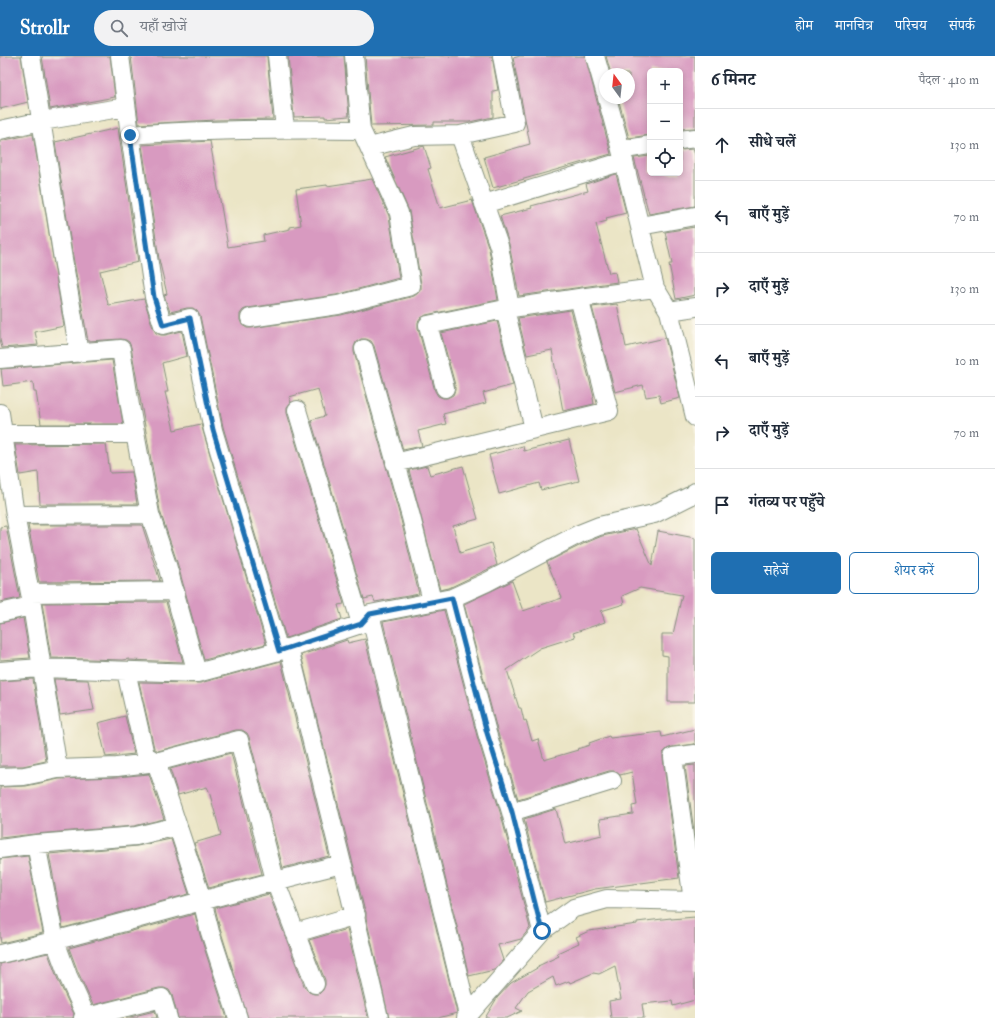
<!DOCTYPE html>
<html lang="hi">
<meta charset="utf-8">
<style>
:root{--surface:#fff;--page:#f2f2f3;--text:#1f2937;--muted:#747a83;--line:#e0e1e3;--accent:#1f6fb2}
body{margin:0;font-family:"IM FELL Double Pica","Noto Serif Devanagari",serif;background:var(--page);color:var(--text)}
.controls{position:absolute;right:12px;top:12px;display:grid;overflow:hidden;border-radius:6px;box-shadow:0 2px 6px #0003}
.controls button{width:36px;height:36px;display:grid;place-items:center;padding:0;border:0;border-bottom:1px solid var(--line);background:var(--surface);color:var(--text);font:20px sans-serif}
.compass{position:absolute;left:599px;top:12px;width:36px;height:36px;border-radius:50%;background:var(--surface);box-shadow:0 2px 6px #0003;rotate:345deg}
.stop{position:absolute;width:12px;height:12px;margin:-9px;border:3px solid #1f6fb2;border-radius:50%;background:#fff}
.stop.end{background:#1f6fb2;border-color:#fff;box-shadow:0 1px 4px #0008}
.list{margin:0;padding:0;list-style:none}
h2{display:flex;justify-content:space-between;align-items:center;height:52px;margin:0;padding:0 16px;font-size:17px}
h2 small{font-size:13px;font-weight:400;color:var(--muted)}
.list li{display:grid;grid-template-columns:26px 1fr auto;gap:12px;align-items:center;box-sizing:border-box;height:72px;padding:0 16px;border-top:1px solid var(--line)}
.list b{display:block;font-size:15px;white-space:nowrap}
.list em{font-size:13px;font-style:normal;color:var(--muted)}
.actions{display:flex;gap:8px;padding:12px 16px}
.actions a{flex:1;padding:9px 0;border:1px solid var(--accent);border-radius:6px;text-align:center;font-size:14px;color:var(--accent)}
.actions .main{background:var(--accent);color:#fff}
.icon{flex:none;width:22px;height:22px;fill:none;stroke:currentColor;stroke-width:2;stroke-linecap:round;stroke-linejoin:round}
.map{position:relative;flex:none;width:695px;height:962px;overflow:hidden}
header{display:flex;align-items:center;gap:24px;box-sizing:border-box;height:56px;padding:0 20px;background:var(--accent);color:#fff}
header strong{font-size:19px}
nav{display:flex;gap:22px;margin-inline-start:auto;font-size:14px}
.search{width:280px;height:36px;background:var(--page);display:flex;align-items:center;gap:10px;box-sizing:border-box;padding:0 14px;border-radius:22px;color:var(--muted);font-size:15px}
main{display:flex}
aside{flex:1;background:var(--surface)}
.map>svg:first-child{display:block}
</style>
<header>
<strong>Strollr</strong>
<div class="search"><svg class="icon" aria-label="search" viewBox="0 0 24 24"><circle cx="10" cy="10" r="6"/><path d="M15 15l6 6"/></svg>यहाँ खोजें</div>
<nav><a>होम</a><a>मानचित्र</a><a>परिचय</a><a>संपर्क</a></nav>
</header>
<main>
<div class="map">
<svg width="695" height="962" viewBox="0 0 695 962">
<rect width="100%" height="100%" fill="#fbf7ec"/>
<filter id="ink" filterUnits="userSpaceOnUse"><feTurbulence type="fractalNoise" baseFrequency=".025" numOctaves="2"/><feDisplacementMap in="SourceGraphic" scale="8" xChannelSelector="R" yChannelSelector="G"/><feConvolveMatrix kernelMatrix="1 2 1 2 8 2 1 2 1" color-interpolation-filters="sRGB"/></filter>
<filter id="wash" filterUnits="userSpaceOnUse"><feTurbulence type="fractalNoise" baseFrequency=".012" numOctaves="4" result="noise"/><feDisplacementMap in="SourceGraphic" scale="16" xChannelSelector="R" yChannelSelector="G"/><feGaussianBlur stdDeviation="0.9" result="paint"/><feColorMatrix in="noise" values="0 0 0 0 0 0 0 0 0 0 0 0 0 0 0 0 0 1.4 0 .05"/><feComposite in="paint" operator="in"/></filter>
<g filter="url(#wash)">
<rect width="100%" height="100%" fill="#ebe5c6"/>
<g id="blocks">
<path fill="#d89ac0" d="M0,0h21l7,46 -28,7z
M42,0h68l5,41 -65,12z
M131,0h136l6,63 -57,1 -77,4z
M288,0h56l5,60 -24,2v-2l-31,1z
M365,0h127l6,34 -5,1v26l-24,5h-35v3l-63,1z
M520,0h65l26,98 -118,34 -9,-31 46,-13 -17,-86z
M606,0h89v72l-15,1v-58h-30v64l-21,3 -11,-40h11v-24h-18z
M118,72l20,134 -38,9 8,33 1,1 35,-6 9,29 3,5 5,2h4l17,-4 5,25 -25,7 6,29h-3l9,38 27,-6 65,220 -62,16 -27,-98 -17,-51 -29,-164 -2,-5 -3,-2 -5,-1 -33,2 -16,-90 -17,-109z
M33,78l31,192 -29,6 3,13 -36,3 -2,-9v-198z
M210,85l18,106 36,-6 -1,-6 27,-6v-2l11,-2 -5,-36 31,-4v1l45,-7 17,37 10,62 -63,17 -88,13 -5,2 -3,4v6l2,5 5,3h4l90,-13 73,-19 4,-3 3,-4v-5l-12,-73 -24,-54 39,-11 7,22 -3,1 12,39 32,-8 17,49 9,51 -72,15 -5,3 -3,4v6l17,63 3,5 5,2h4l6,-3 2,-5v-5l-14,-52 56,-12 16,64 -30,8 3,10 -43,11 3,10 -28,7 4,15 -19,4 -29,-104 -3,-5 -5,-2h-5l-5,3 -2,5v5l47,168 18,74 -44,8 -2,-5 -9,2 -53,-179 14,-4 -7,-27 -29,8 2,5 -4,5v6l57,191 -6,1 4,14 -56,19 -63,-211 -23,-111 -3,-5 -4,-3h-6l-17,4 -6,-17 3,-1 -8,-35 -17,-114z
M693,93l2,6v51l-46,8 -15,-56 16,-2v17h30v-23z
M616,118l10,39 -20,5 1,3 -11,3 13,49 6,-1 2,10 -98,14 -10,-52 -9,-28 32,-8 -1,-2 57,-15 -2,-7z
M695,171v68l-19,4 -7,-35h3l-7,-32z
M617,248l9,43 39,-9 15,60 -19,5 -2,-8 -13,2 -3,-12 -28,7 -23,-85z
M571,254l23,87 -1,1 1,6 -31,7 -11,-61 -25,5 -9,-37z
M112,304l11,64h-82l-5,-32h-2l-1,-10 -30,4 -2,-17z
M569,384l10,41 -38,9 -2,-7 -40,11 -10,-39 34,-9 1,5z
M106,388l4,29 22,-1 5,32h-97l-2,-32 -18,3 -5,-30z
M427,410l3,9 33,-9 15,53 -25,7 7,27 31,-10 6,22 -48,23 -9,2 -31,-120z
M28,469h114l18,56 -121,1z
M6,470l14,72 -20,4v-75z
M636,473l16,37 6,-35 37,7v164h-27v-46l-6,-1v-21h11l9,-39 -42,-7 -18,8 2,8 -23,7 4,11 -32,11 2,4 -35,11 -33,22 12,38h2l3,13 2,-1 6,21 6,-2 6,21 34,-10 -1,-1 13,-4 -1,-2 20,-7 1,2 51,-6 1,5 33,-8v15l-23,3 -5,2 -4,4v5l16,120 -84,11 -50,13 -21,-83 32,-10 9,35 37,-9 -2,-16 33,-5 -1,-8 5,-1 -5,-33 -12,3 -5,-4h-6l-91,28 -21,-69 -33,-126 48,-23 11,30 39,-13 -15,-36 36,-18 19,-8z
M166,546l17,60 -54,-2v-1l-6,1 -72,-2 -9,-55z
M444,554l33,126 24,79 29,113 -9,11 -23,6 5,15 -9,10 -25,6 -86,-354z
M23,562l7,40 -30,2v-37z
M365,583l92,374 -19,5h-49l-23,-100v-6l-2,-4 -63,-253 46,-15 1,3z
M281,605l48,195 -46,12 -34,-131 -2,-4 -5,-3h-6l-78,21 -4,-3 -15,-66 61,1z
M33,623l13,82 -23,5h-23v-85z
M54,623l34,1 6,30 -34,5z
M125,660l9,38 -28,3 -8,-34z
M231,697l31,121 -53,14 -15,-45 27,-8 -12,-44 -2,-4 -29,8 -8,-26z
M695,709v74l-10,-73z
M149,718l15,45 -30,7 -99,8 -35,4v-51l26,-1 33,-7 58,-2z
M171,783l18,55 -126,34 -14,-74 88,-8z
M28,800l15,77 -42,10 -1,-6v-78z
M269,838l36,94 4,4 5,2h5l4,-4 2,-5v-5l-16,-40 38,-11 21,89h-120l-28,-89 -5,-21z
M195,858l5,21 27,83h-49l-6,-23 -3,-5 -5,-2h-5l-66,17 -15,-33 -9,-24z
M695,861v83l-22,6 -1,-5 -30,3 2,14h-33l-2,-17 12,-2 -6,-33 -16,8 -6,-1 -23,10 -1,-2 -13,5 -3,-9 -25,14 -12,17 6,3 -15,7h-22l12,-20 14,-15 28,-16 -1,-1 21,-10 -2,-3 22,-10 -3,-6 13,-6 48,-7v-2l34,-4v1z
M48,897l10,27 16,34 -1,4h-73v-54z
M155,955l2,7h-31z"/>
</g>
</g>
<g filter="url(#ink)">
<use href="#blocks" fill-opacity="0" stroke="#85917d" stroke-width="1"/>
<g fill="none" stroke-linecap="round" stroke-linejoin="round">
<g stroke="#85917d" stroke-width="20">
<path id="minor" d="M31,0l31,197 17,100
M120,0l10,79 24,162 9,28 27,-7 23,112 66,221
M277,0l8,73
M354,0l7,74
M595,0l10,35
M607,42l14,52 34,138 14,23 26,106
M0,74l42,-9 84,-14
M130,79c77,-6 154,-6 231,-5l8,17 45,-11 46,-1 55,-12 -13,-67
M460,79l39,111 11,62
M680,84l15,-2
M621,94l29,-5
M484,148l140,-43
M640,170l55,-10
M505,253l29,120
M669,255l26,-4
M250,262l88,-13 73,-19 -12,-73 -30,-66
M364,293l47,168 21,84
M0,303l121,-10 9,57 20,108 17,51 30,108
M445,332l-17,-63 77,-16 74,-11 76,-10
M297,354l64,214
M0,357l15,102 15,78 28,176
M3,378h132
M395,407l214,-52 -30,-113
M15,459l135,-1
M30,537l145,-2
M452,542l35,135 24,79 31,119
M0,557l31,-7
M370,558l98,401
M289,592l53,216 1,2 36,152
M0,615l41,-3 156,5 82,-22 82,-27 9,-10 82,-16 35,-16 92,-48 20,-8 55,-12 40,-20 1,-2
M126,615l19,84 11,7 14,41 32,97 8,32 28,86
M0,721l24,-1 34,-7 59,-2 39,-5 83,-22 36,140 40,104
M511,756l101,-31
M36,788l19,97 13,35 19,42
M0,793l36,-5 100,-8 42,-10
M693,845l-20,-144 22,-3
M295,877l61,-18
M0,898c115,-27 227,-62 342,-90
M83,962l79,-20 6,20
M466,962l76,-87 32,-23 33,-9 88,2"/>
</g>
<use href="#minor" stroke="#fff" stroke-width="18"/>
</g>
</g>
<g fill="none" stroke-linecap="round" stroke-linejoin="round" filter="url(#ink)">
<path stroke="#1f6fb2" stroke-width="5" d="M130,79l24,162 9,28 27,-7 23,112 66,221 82,-27 9,-10 82,-16 35,135 25,79 30,119"/>
</g>
</svg>
<div class="controls">
<button>+</button>
<button>−</button>
<button><svg class="icon" aria-label="locate" viewBox="0 0 24 24"><circle cx="12" cy="12" r="6"/><path d="M12 2v4M12 18v4M2 12h4M18 12h4"/></svg></button>
</div>
<svg class="compass" viewBox="-18 -18 36 36"><path d="M0-13l5 13h-10z" fill="#e53935"/><path d="M0 13l5-13h-10z" fill="#747a83"/></svg>
<div class="stop" style="left:542px;top:875px"></div>
<div class="stop end" style="left:130px;top:79px"></div>
</div>
<aside>
<h2>6 मिनट<small>पैदल · 410 m</small></h2>
<ul class="list">
<li><svg class="icon" aria-label="ahead" viewBox="0 0 24 24"><path d="M12 20V5M6 11l6-6 6 6"/></svg><div><b>सीधे चलें</b></div><em>130 m</em></li>
<li><svg class="icon" aria-label="left" viewBox="0 0 24 24"><path d="M17 20v-9H6M10 6l-5 5 5 5"/></svg><div><b>बाएँ मुड़ें</b></div><em>70 m</em></li>
<li><svg class="icon" aria-label="right" viewBox="0 0 24 24"><path d="M7 20v-9h11M14 6l5 5-5 5"/></svg><div><b>दाएँ मुड़ें</b></div><em>130 m</em></li>
<li><svg class="icon" aria-label="left" viewBox="0 0 24 24"><path d="M17 20v-9H6M10 6l-5 5 5 5"/></svg><div><b>बाएँ मुड़ें</b></div><em>10 m</em></li>
<li><svg class="icon" aria-label="right" viewBox="0 0 24 24"><path d="M7 20v-9h11M14 6l5 5-5 5"/></svg><div><b>दाएँ मुड़ें</b></div><em>70 m</em></li>
<li><svg class="icon" aria-label="arrive" viewBox="0 0 24 24"><path d="M6 21V4h12l-3 4 3 4H6"/></svg><div><b>गंतव्य पर पहुँचे</b></div></li>
</ul>
<div class="actions"><a class="main">सहेजें</a><a>शेयर करें</a></div>
</aside>
</main>
